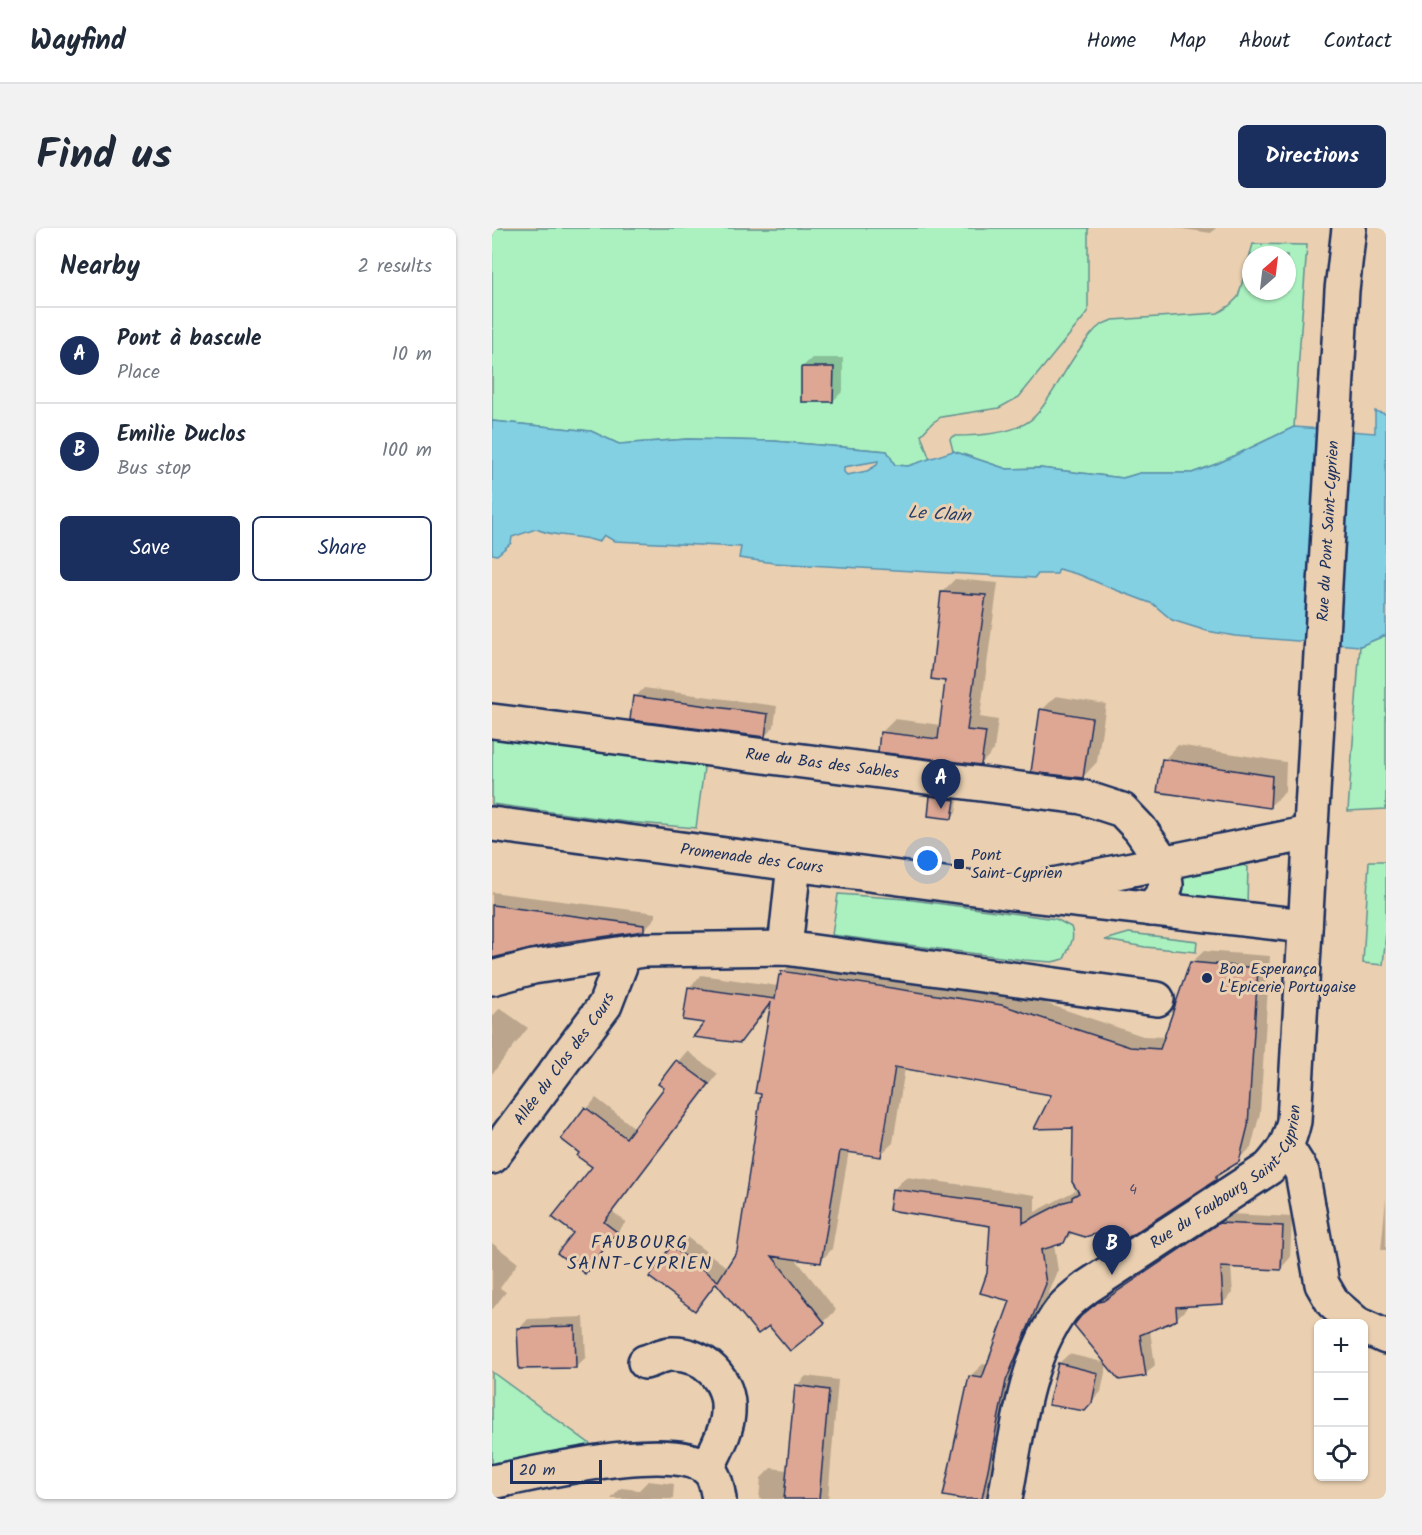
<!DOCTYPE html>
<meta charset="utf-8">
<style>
:root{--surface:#fff;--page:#f2f2f3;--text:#1f2937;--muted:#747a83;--line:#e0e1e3;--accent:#1b2f5e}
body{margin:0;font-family:Kalam,sans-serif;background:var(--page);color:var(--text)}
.controls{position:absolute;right:18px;bottom:18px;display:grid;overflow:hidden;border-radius:9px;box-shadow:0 2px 4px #0004}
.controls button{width:54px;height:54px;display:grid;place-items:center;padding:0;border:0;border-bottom:2px solid var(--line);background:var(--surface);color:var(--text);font:30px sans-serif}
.compass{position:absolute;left:750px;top:18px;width:54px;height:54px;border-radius:50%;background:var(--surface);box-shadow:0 2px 4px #0004;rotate:28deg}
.scale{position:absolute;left:18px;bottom:15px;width:92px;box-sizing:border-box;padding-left:6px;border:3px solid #1b2f5e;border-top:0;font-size:16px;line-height:21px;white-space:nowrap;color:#1b2f5e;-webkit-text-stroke:4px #ead0b1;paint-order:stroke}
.you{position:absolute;left:436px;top:633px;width:21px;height:21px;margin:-15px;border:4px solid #fff;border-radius:50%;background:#1a73e8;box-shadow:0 0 0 9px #1a73e833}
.badge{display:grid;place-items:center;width:39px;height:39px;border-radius:50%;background:var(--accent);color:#fff;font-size:20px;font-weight:700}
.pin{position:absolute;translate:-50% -50px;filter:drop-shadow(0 2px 3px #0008)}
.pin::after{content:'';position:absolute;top:32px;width:21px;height:18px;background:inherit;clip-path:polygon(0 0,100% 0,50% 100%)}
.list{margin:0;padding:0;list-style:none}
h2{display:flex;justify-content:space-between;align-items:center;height:78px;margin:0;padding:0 24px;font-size:26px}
h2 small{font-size:20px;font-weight:400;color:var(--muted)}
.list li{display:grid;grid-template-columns:39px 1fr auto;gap:18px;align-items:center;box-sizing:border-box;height:96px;padding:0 24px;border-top:2px solid var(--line)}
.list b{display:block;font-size:22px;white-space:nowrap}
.list p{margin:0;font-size:20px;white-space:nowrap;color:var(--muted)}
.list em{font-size:20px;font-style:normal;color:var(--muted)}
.actions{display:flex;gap:12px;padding:18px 24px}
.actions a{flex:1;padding:14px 0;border:2px solid var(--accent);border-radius:9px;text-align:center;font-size:21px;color:var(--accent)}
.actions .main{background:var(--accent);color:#fff}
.icon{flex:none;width:33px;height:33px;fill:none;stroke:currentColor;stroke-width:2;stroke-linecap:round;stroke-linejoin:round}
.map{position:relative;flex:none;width:894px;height:1271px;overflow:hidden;border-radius:9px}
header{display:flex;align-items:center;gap:36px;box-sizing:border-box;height:84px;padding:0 30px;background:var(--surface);border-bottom:2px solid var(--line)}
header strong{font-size:28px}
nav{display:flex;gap:33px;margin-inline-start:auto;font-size:21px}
.intro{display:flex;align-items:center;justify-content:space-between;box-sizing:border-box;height:144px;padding:0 36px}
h1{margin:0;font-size:42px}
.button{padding:15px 27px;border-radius:9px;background:var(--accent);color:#fff;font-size:21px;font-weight:700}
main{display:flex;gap:36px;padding:0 36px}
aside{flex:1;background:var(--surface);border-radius:9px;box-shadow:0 2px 4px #0004}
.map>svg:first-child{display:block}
</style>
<header>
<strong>Wayfind</strong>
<nav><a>Home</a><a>Map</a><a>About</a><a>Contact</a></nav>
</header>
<div class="intro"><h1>Find us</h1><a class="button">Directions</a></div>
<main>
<aside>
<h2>Nearby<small>2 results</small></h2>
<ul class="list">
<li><span class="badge">A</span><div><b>Pont à bascule</b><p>Place</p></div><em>10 m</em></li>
<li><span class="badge">B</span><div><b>Emilie Duclos</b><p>Bus stop</p></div><em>100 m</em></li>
</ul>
<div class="actions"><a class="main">Save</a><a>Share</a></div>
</aside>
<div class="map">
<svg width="894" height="1271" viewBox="0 0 894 1271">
<rect width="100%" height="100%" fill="#ead0b1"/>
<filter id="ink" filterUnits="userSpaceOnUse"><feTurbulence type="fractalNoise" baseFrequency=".0167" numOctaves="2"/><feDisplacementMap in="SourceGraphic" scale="12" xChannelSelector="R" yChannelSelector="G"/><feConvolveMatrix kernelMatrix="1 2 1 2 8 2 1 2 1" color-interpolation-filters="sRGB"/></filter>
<g filter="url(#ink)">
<path fill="#aaf1bf" stroke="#62908e" stroke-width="1.5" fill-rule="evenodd" d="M0,0h596v84l-69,85 -20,11 -58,9 -9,6 -11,12 9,25 -22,6 -13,-1 -8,-14 -113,-10 -86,-2 -69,5 -28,-13 -99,-10z
M761,16l54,1 -13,182 -75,36 -27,10h-52l-17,5 -83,-10 -33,1 -54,-18 -3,-12 3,-3c22,0 67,-2 83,-21 18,-21 29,-47 46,-69 12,-15 13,-20 31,-26l105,-7 11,-7 9,-9zM759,27h36v36h-36z
M894,407v174l-38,2 12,-165z
M0,503l213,29 -9,68 -69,-6 -135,-18z
M877,633h17v72l-3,32 -20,-2z
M743,634l13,5 -1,38 -72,-12v-22z
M346,666l67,5 151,20 15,8c5,12 -2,20 -7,32l-12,3 -28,-2 -192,-25z
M637,705l68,8 -1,11 -51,-5 -40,-7z
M0,1144l105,77 -105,25z"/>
<path fill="#83d0e2" stroke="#5990ad" stroke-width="1.5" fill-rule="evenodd" d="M883,183l11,3v221l-26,11 -125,-10 -28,-5 -35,-11 -19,-16 -45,-17 -28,-12 -21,-6 -2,5h-19l-3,4 -261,-15 -35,-5 2,-11 -127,-6 -10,-6 -5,7c-21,-8 -43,-4 -63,-13l-24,8 -1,6 -14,12 -5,-1v-133l99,10 28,13 69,-5 86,2 113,10 8,14 13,1 45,-15 54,18 33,-1 83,10 17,-5h52l27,-10 75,-36 81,6zM386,233l-1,4 -10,6 -20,4 -3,-3v-5z"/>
<path fill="#0003" d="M684,0h40l-5,5z
M320,130h31v33l-10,10 -31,-34z
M463,351l43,4 -18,134 18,3 -4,30 -13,14 -99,-32 13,-13 46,6 6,-45 -5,-88z
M152,460l133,18 -3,21 -9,9 -130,-39z
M564,468l50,8 -9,58 -14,15 -41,-67z
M686,517l108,17 -1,30 -15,14 -106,-46z
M444,564l23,3 -3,18 -4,4 -20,-20z
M0,664l164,21v4l-12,13 -97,12 -55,14z
M712,723l66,5 -10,157 -9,35 -36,31 -112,51 -30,2 -9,10 -10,2 4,27 -32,78 -7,7 -26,133 -10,10h-14l1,-123 13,-12 5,1 24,-65 -24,-26 4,-49 -98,-36 12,-12 129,18v17l43,-23 -4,-62 -21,-33 -148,-26 -12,75 -13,12 -31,-4 -17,98 -12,13 -25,-4 41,52 -12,12 -55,2 -51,-42 -23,27 -23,-62 12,-12 44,33 11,-16 24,-159 10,-91 -21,27 -12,13 -34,-20 -17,-34 12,-13 77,11 2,-10 15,-17 220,34 128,43 22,1 26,-74z
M8,780l28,20 -36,46v-57z
M195,823l31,23 -105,138 13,10 -42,50 -9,-39 20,-66 -14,-15 -18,-14 33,-40 39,30 31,-40 -6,-5z
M894,970v52h-5z
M738,986l62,3 -2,41 -9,10 -50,-2 2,27 -10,10 -37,2v4l-10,10 -26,11 5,35 -9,9 -64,-57 27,-24z
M0,1015l26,20 -18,25 6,4 -14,18z
M92,1089l2,40 -10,10 -57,-38 9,-10z
M577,1126l38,9 -6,29 -17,18 -25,-47z
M314,1148l32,4 -10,119h-69l2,-21 10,-10 17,2 8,-84z
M156,1253l26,3 -1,15h-62l10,-11 18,2z"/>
<path fill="#dda794" stroke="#1b2f5e" stroke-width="1.5" d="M309,139h33l-1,35h-32z
M449,364l45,3 -19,135 19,2 -5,33 -103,-13 2,-20 58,7 7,-58 -14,-2z
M141,468l135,18 -3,23 -135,-17z
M548,481l52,9 -9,60 -52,-6z
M670,531l110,17 -2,32 -113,-16z
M438,568l25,4 -3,19 -24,-3z
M0,677l152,20v6l-86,12 -66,15z
M698,734l68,6 -10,158 -9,36 -23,14v4l-104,68 -10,-16 -17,5 -16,-5 -5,11 -23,7 5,34 -40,97 -24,118h-21l-18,-3 26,-120 13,2 28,-77 -30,-8 7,-20 3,-47 -101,-16 3,-21 131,17v17l41,-21 8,-2v-3l7,-4 -7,-11 1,-54 -39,1 17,-34 -156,-28 -14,90 -41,-6 -19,112 -49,-7 53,67 -35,28 -21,-25 -11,8 -42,-51 -21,28 -46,-34 22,-31 47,35 19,-30 24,-157 -6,-1 16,-91 -31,41 -47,-6 11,-14 -21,-3 5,-33 87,12 4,-24h2v-4l221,34 128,42 30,2z
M184,832l33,24 -105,138 13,10 -32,42 -28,-21 16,-20 -21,-16 40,-50 -15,-11 2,-3 -18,-14 24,-32 41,31 38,-50 -6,-4z
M727,995l64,3 -2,44 -60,-3 2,37 -47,3 1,13 -37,15 6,41 -27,4 -45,-55 7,-9 17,-14 5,-1z
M83,1098l1,42 -57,1 -2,-41z
M566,1135l40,10 -6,30 -7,8 -37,-6z
M303,1157l34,5 -10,109h-35z"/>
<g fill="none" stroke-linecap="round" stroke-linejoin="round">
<g stroke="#1b2f5e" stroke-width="38">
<g id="minor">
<path id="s1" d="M0,493l590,76 40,13 18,19 23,33 3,23 -2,8 -13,16"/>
<path id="s2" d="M0,596l520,69 293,33"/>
<path d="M546,660l272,-55"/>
<path d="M293,720l9,-84"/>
<path d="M0,750l41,-11 111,-17 141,-2 372,51"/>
<path d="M795,920l15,24 20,112 11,19 24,21"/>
<path id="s3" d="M0,929l113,-152 15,-39 2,-12"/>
<path d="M872,1099l22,10"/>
<path d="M153,1134c8,-2 18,-8 26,-8 33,-1 60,26 57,59 -1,19 -13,38 -21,56"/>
<path d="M0,1254c44,-8 182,-43 216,-13 8,8 9,20 11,30"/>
<path id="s4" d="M513,1271c11,-59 20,-142 57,-190 7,-9 17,-16 25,-22l182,-119c15,-17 20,-25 25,-47l48,-831 7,-62"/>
</g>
</g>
<use href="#minor" stroke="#ead0b1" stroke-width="33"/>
</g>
</g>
<g fill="#1b2f5e" stroke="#ead0b1" stroke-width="2">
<rect x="461" y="630" width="12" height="12" rx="3"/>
<circle cx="715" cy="750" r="6"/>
</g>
<g text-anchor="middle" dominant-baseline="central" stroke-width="6" stroke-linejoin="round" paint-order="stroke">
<g font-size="14" fill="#4c4d6c">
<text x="641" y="962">4</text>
</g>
<g font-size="16" fill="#1b2f5e" stroke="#ead0b1">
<text stroke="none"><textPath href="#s4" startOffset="1096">Rue du Pont Saint-Cyprien</textPath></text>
<text stroke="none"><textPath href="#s1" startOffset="333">Rue du Bas des Sables</textPath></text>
<text stroke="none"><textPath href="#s2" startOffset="262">Promenade des Cours</textPath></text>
<text stroke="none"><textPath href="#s3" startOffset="122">Allée du Clos des Cours</textPath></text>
<text stroke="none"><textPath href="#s4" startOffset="416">Rue du Faubourg Saint-Cyprien</textPath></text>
</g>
<g font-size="16" fill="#1b2f5e" stroke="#ead0b1" text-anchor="start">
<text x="479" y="627">Pont<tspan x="479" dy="18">Saint-Cyprien</tspan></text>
<text x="727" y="741">Boa Esperança<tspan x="727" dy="18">L'Epicerie Portugaise</tspan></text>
</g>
<g font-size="18" font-style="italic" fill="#253f6b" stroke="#ead0b1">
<text transform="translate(447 287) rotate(3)">Le Clain</text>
</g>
<g font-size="18" letter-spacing="1.5" fill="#1b2f5e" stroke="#ead0b1">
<text x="148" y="1015">FAUBOURG<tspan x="148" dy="21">SAINT-CYPRIEN</tspan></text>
</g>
</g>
</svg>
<div class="controls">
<button>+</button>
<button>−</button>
<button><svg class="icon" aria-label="locate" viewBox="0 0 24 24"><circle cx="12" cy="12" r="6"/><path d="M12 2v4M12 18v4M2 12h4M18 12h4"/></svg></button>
</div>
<svg class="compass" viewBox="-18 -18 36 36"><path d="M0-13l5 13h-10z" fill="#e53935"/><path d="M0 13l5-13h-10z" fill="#747a83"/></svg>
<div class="scale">20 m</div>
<div class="you"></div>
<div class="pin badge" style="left:449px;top:581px">A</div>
<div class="pin badge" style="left:620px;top:1047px">B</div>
</div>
</main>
